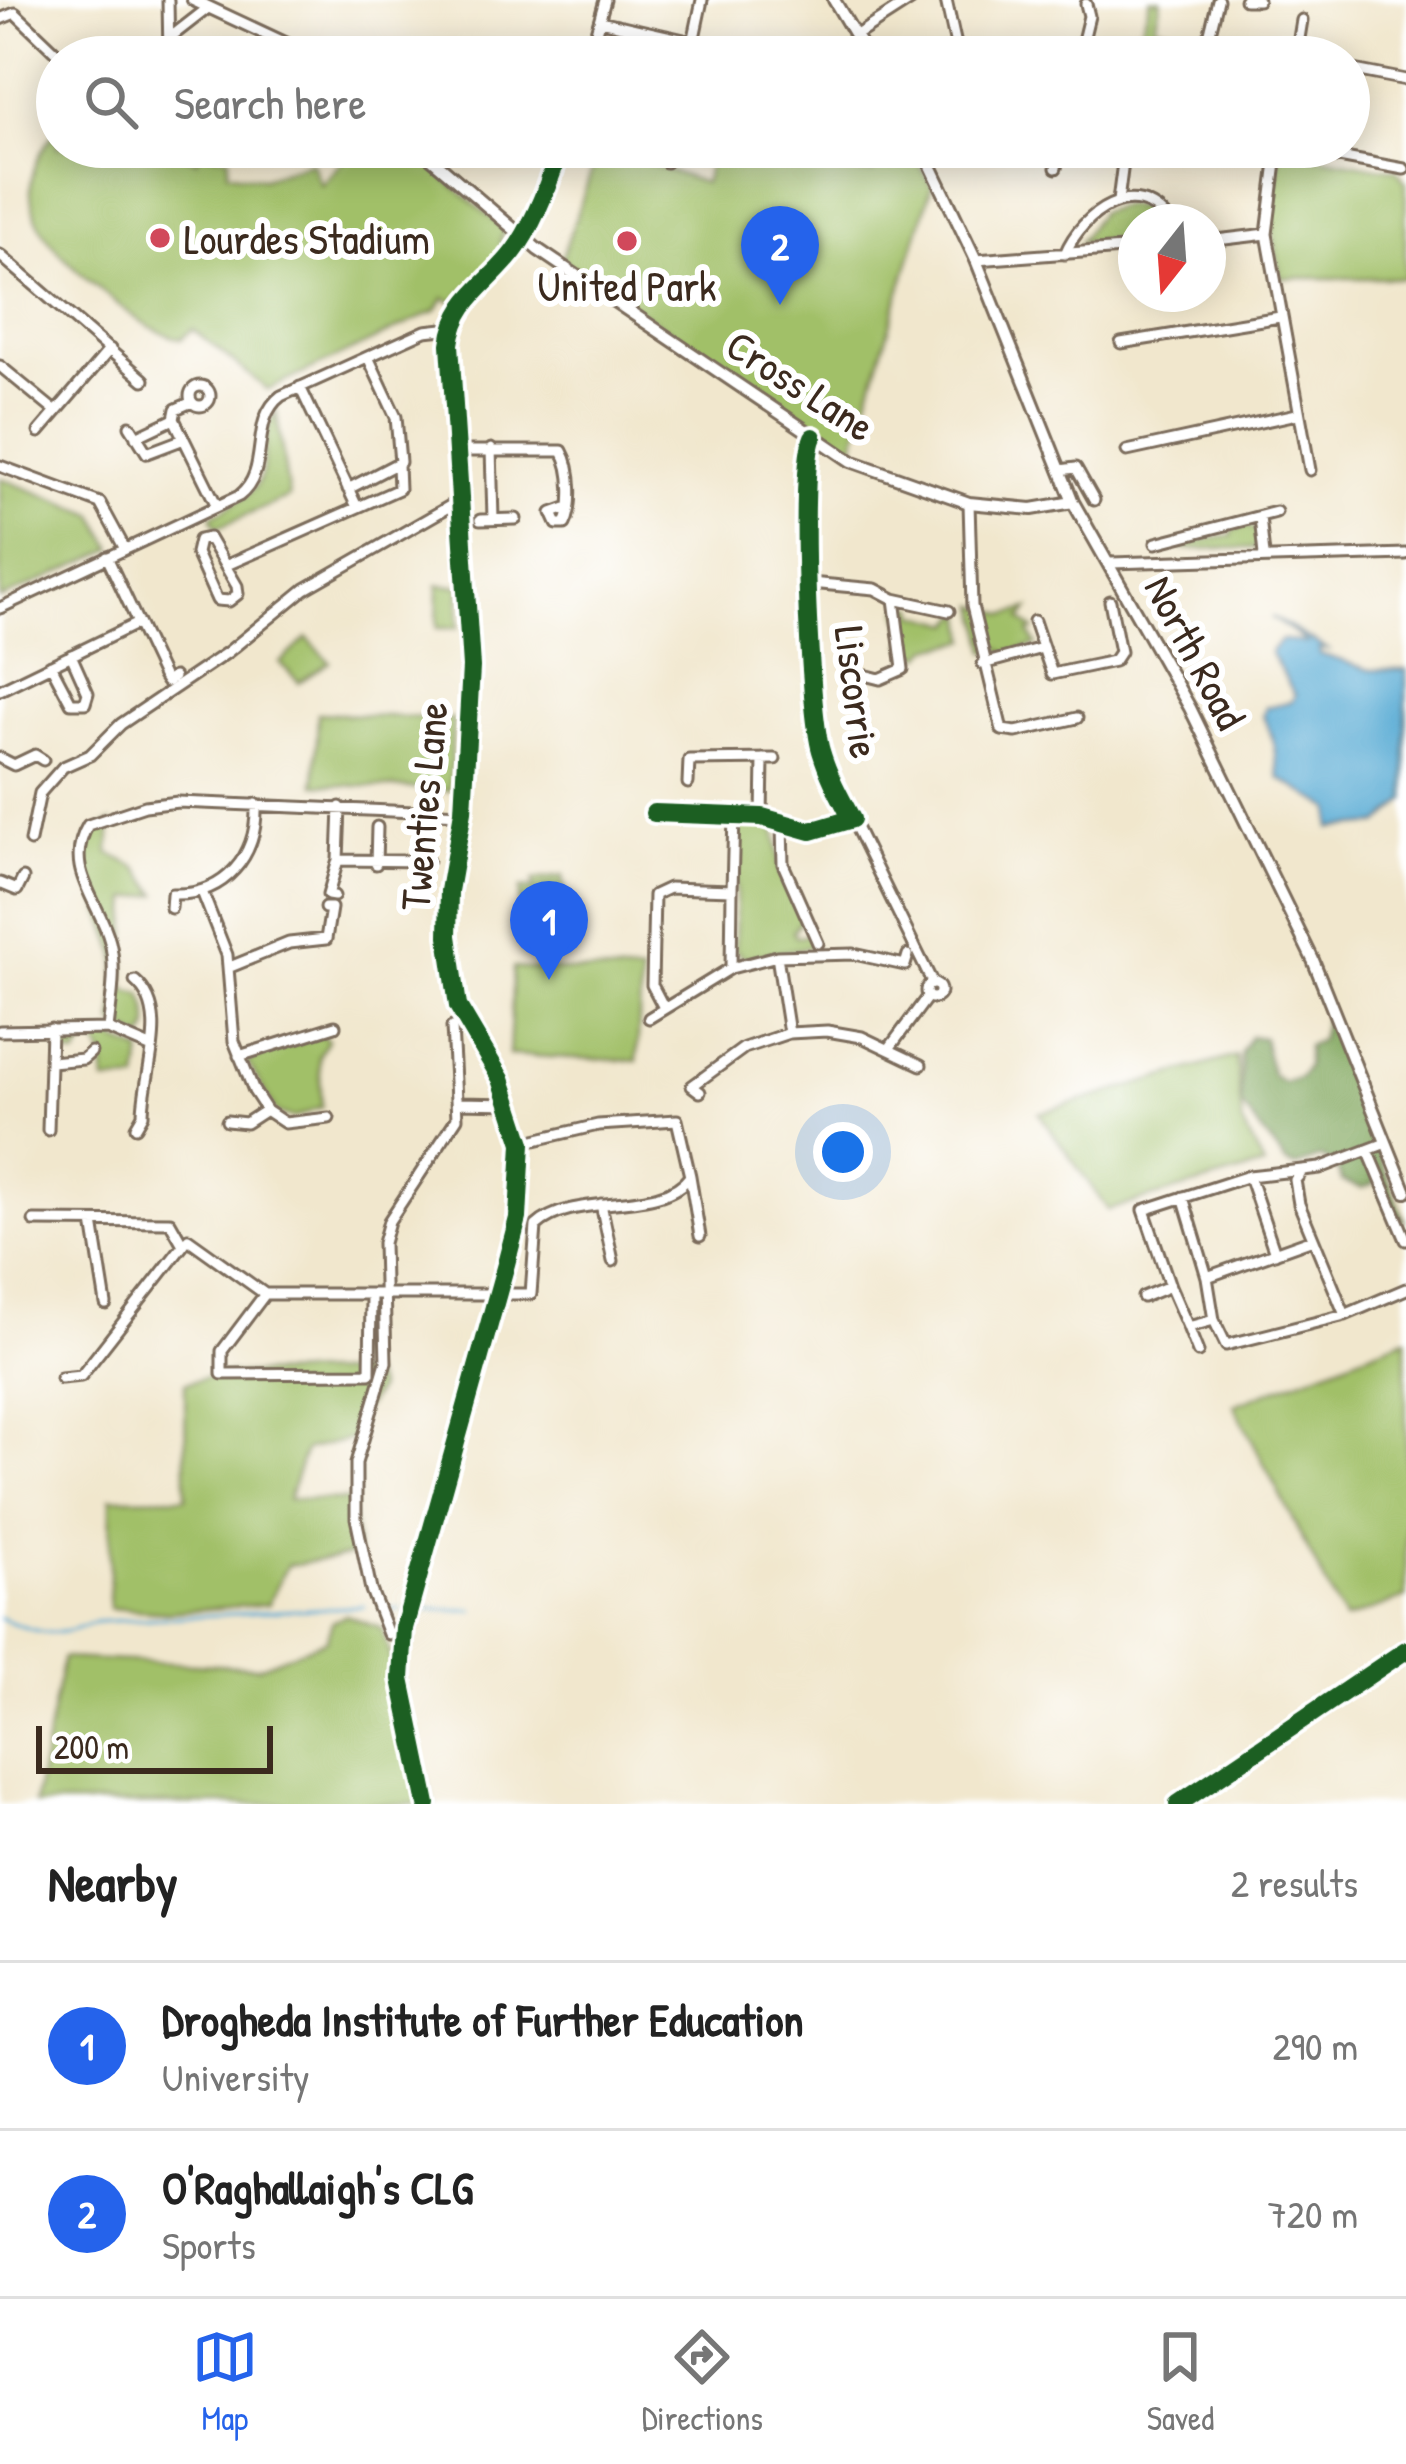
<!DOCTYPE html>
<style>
:root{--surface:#fff;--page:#f2f2f2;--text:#222;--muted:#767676;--line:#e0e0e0;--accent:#2563eb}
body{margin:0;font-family:"Patrick Hand",sans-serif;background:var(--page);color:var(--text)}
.compass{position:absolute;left:1118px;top:204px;width:108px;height:108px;border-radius:50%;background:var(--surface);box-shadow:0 6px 30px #0003;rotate:197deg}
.scale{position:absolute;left:36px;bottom:30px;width:237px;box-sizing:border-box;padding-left:12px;border:6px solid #3b2a1e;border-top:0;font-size:33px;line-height:42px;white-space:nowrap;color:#3b2a1e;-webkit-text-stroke:9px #fff;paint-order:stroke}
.you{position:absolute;left:843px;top:1152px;width:42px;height:42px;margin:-30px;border:9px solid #fff;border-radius:50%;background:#1a73e8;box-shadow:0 0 0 18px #1a73e833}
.badge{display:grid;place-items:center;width:78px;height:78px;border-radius:50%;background:var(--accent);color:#fff;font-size:39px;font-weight:700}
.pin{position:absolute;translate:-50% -99px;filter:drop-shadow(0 3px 6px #0008)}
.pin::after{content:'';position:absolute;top:63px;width:42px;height:36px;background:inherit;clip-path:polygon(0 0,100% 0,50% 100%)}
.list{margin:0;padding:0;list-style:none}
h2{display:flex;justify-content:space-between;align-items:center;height:156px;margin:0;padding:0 48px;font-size:51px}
h2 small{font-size:39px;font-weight:400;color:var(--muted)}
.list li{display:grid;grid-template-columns:78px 1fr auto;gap:36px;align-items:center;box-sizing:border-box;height:168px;padding:0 48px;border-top:3px solid var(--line)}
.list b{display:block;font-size:45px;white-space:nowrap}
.list p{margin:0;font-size:39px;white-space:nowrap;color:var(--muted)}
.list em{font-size:39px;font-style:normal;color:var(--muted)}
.icon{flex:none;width:66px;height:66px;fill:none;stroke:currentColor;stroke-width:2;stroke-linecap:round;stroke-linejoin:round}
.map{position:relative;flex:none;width:1406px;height:1804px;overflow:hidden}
.search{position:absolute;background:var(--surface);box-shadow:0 6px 30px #0003;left:36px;right:36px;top:36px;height:132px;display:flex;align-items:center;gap:30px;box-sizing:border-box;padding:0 42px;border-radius:66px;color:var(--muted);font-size:45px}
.sheet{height:492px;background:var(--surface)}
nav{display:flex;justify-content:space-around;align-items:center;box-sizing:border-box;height:168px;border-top:3px solid var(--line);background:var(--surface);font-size:33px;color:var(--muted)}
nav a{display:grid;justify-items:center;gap:6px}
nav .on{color:var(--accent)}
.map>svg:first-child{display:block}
</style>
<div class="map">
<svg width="1406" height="1804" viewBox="0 0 1406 1804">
<rect width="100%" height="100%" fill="#fff"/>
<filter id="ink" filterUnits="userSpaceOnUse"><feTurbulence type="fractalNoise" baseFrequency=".00833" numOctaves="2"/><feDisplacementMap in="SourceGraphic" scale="24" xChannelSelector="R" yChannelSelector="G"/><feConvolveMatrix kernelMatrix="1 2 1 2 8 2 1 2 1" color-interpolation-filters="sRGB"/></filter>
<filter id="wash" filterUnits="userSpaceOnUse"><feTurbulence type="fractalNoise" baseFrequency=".004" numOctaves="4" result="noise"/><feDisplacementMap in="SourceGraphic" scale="48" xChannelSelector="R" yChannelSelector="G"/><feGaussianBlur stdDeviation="2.7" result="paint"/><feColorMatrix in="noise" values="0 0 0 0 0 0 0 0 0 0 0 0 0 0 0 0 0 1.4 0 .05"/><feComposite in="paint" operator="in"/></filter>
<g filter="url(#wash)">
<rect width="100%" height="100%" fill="#f1e7cd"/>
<path fill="#a1c068" stroke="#6e7543" stroke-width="3" d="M1150,0h11l-6,26 43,10 -5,21h-60z
M57,129v18h108l32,14 4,-14h12l-1,7 17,3 -1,15 35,6 48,-16 10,23 34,-38h53l96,82 -4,14 7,5 -53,54 -10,-4 -7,12 -169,80 -75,-61 -12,10c-33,-9 -53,-26 -79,-48 -57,-46 -102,-92 -45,-162z
M600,147l104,36 10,-36h118l29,26h12l19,-26h17l23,38 -79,264 -292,-189z
M1285,151l112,19 9,13 -1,95h-124l-10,-55 9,-69z
M1124,205l27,3 14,14h-29v17l-57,4 21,-31z
M276,410l13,87 -72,31 -6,-12c79,-38 36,-45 65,-106z
M0,478l95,37 18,34 -113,50z
M1247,526l10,5 2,17 -77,1 -2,-6 52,-7v-6z
M438,585l22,1 -2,42h-21z
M906,604l11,4 -1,6 37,10 11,-16 4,32 -38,8 -7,8 -16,-6 -3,-8 5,-3 -10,-28z
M978,605l29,10 22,-6 -8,10 13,11 -5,2 7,13 -32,9 -2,-5 -15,3z
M307,638l23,24 -31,20 -19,-19z
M318,713l135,6 -3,71 -135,-6z
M742,820l33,8 5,43 23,47 -10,13 3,6 13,-2 5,11 -69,12 -10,-8 2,-125z
M111,822l-2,31 29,15 20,26 -29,5 -5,84 4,8 14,3c6,14 12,34 1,45l-29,-16 3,-68 -31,-85 3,-35z
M563,876l3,34 11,1v9l-58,-4 1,-27 14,-1 -1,-8z
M513,968l128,6 -4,87 -128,-6z
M100,1034l42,18 -4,29 -33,1 -3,-30 -7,-10 -12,3 -6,11 -18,-3 4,-18z
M321,1035l7,5 -9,16 3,51 -28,11 -17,-5 -30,-52z
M1236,1056l6,66 22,44 -156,44 -69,-97z
M1406,1338v260l-62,22 -110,-215z
M370,1373l8,16 -17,26 -5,23 -51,12 -17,49 62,1 8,55 -71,10 -19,39 -100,8 -59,-4 2,-110 75,-1 -1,-114 37,-9z
M346,1615l36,14 52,175h-400l29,-146 196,9 67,-27 6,-18z"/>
<path fill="#80a65c" stroke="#5e683d" stroke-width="3" d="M1325,1017l80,205 -16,-15 -16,-36 1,13 -12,4 -20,-7 -6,-15 -15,-9 -25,10 -9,-3 -46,-59v-53l9,-16 13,2 9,37 11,7 16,-4 8,-12v-20l13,-6z"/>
<path fill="#59abd4" stroke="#4a6a79" stroke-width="3" d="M1271,617l56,32h-8l1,5 50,16h36v130l-26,24 -49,4 1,-19 -53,-31 -6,-38 -10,-24 3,-9 26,-6 3,-6 -25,-43 11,-12 27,3z"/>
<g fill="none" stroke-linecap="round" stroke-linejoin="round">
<path stroke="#59abd4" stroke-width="3" d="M383,1609h18
M416,1609l58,1
M0,1618c39,16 56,21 95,4l269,-16"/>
</g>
</g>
<g filter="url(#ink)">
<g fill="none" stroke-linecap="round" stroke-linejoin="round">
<g stroke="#7b6c5b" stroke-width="15">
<path id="minor" d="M168,0l1,57
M946,0l10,45
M1245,0h13
M0,19l15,-6 46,44
M600,21l93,21
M172,36l36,-28
M855,36l56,-36
M1081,50l29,7
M589,57l16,-57
M636,57l10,-25
M690,57l12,-57
M1079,57l10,-41 -3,-12
M1204,57l14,-57
M1296,57l6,-37
M1349,69l57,11
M1278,147l-11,87 43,236
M1285,147l119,22
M1183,160l3,-13
M666,162l2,-15
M1056,168l4,-21
M1118,201l7,-54
M1208,241l59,-7
M1065,254c17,-41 69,-79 105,-32
M0,255l144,125
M976,260l160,-12
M1121,343l159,-26
M0,366l56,46
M190 396a10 10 0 1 1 20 0a10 10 0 1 1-20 0Z
M300,387l57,120
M192,402l-16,7 -2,10 43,87
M130,426l17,27 37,-14
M39,432l71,-83
M136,437l38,-18
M491,449l2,70
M459,451h103c11,19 11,57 3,73h-8l-5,-11 14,-5
M1127,451l170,-37
M0,466l100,37 25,46
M1060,470l16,-2 18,32
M348,489l52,-27 -4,-45 -28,-60
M969,503l3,103 30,124 14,2 61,-14
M1260,517l4,38
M480,520l36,-1
M209,538l28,48 1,8 -9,7 -12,-1 -21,-47 3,-13z
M1156,543l120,-31
M107,557l56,119 4,6 7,-5
M1111,563l295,-9
M227,565l172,-76 -1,-24
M810,583l65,6 19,10 9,70 -23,10 -12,-3
M894,599l55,12
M0,608l239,-112c33,-26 9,-75 42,-100l144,-65 27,-3
M1034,621l18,53 62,-13 6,-9 -10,-51
M983,664l59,-16
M51,665l20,38h14l3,-10 -17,-38
M0,690l138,-67
M0,758l14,7 21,-10 8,5
M688,783l1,-23 86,-1
M654,813l108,4 49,14 41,-12c-12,-22 -24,-44 -31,-68 -12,-39 -23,-282 -8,-314
M762,817l1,-58
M852,819l81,165
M782,826l1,38 35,79
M30,841l10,-48 23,-26 27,-12 31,-31 107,-72 77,-63 159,-91
M338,860l90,1
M376,864l1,-37
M0,883l17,7 6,-12
M203,894l24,61 7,86 20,50 13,20 18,12 44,-5
M334,896l-6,-1 10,-35 2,-53
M171,908l1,-14c53,2 86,-38 84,-90
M777,956l77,-2 51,11 3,-10
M230,967l59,-24 37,-4 5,-31h-6
M135,981c37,31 8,93 8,134l-7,12
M926 991a7 7 0 1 1 14 0a7 7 0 1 1-14 0Z
M663,1006l-11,-21 2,-90 15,-7 63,2 2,-75
M649,1018l82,-50 1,-78
M108,1029c3,-28 9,-59 2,-87 -10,-41 -48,-73 -22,-117l57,-19 33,-4 285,12
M0,1031l108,-2 42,18
M789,1033l38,-2 35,6 59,28
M891,1046l37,-50
M239,1056l96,-30
M51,1062l32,-3 8,-7
M700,1092l-8,-6 52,-38 45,-15 -12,-77 -46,12
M458,1103l54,1
M227,1121l19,2 20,-13
M48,1130l3,-101
M1368,1150l38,90
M1301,1173l-6,7 4,24 46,111
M690,1176l10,60
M1183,1197l24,80
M601,1204l12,57
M34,1221l136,1 12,21
M93,1222l13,82
M1313,1239l-106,38 7,43 12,25 119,-30 61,-26
M1275,1253l-26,-77 71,-8 66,-25
M1170,1286l18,41
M371,1296l-1,77 -148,1v-23l43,-57h266l5,-68c37,-35 126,-10 154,-50l-13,-56 -79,5 -76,18
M1143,1297l27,-11 -26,-76 105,-34
M1198,1352l-10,-25 26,-7
M61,1378l20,-2 107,-137 77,55
M388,1634l-17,-44 -15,-72v-55l30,-101 -3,-119 6,-22 68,-103 -5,-91
M427,1804l-26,-125 3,-51 102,-364 12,-46 4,-75 -21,-64 -43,-73 -10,-70 1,-45 14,-80 8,-144 -21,-323c6,-49 45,-62 69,-100 19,-29 31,-65 42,-97
M1178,1804l228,-154"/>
</g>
<g stroke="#7b6c5b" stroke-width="16">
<path id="major" d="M193,0l122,57
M834,0l34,57
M418,147l119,102 314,212 118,42 63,6 41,-7
M922,147l54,113 97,242 117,206 123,252 93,232"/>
</g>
<use href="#minor" stroke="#fff" stroke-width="9"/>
<use href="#major" stroke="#fff" stroke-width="10"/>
<g stroke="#fff" stroke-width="26">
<path id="cycleway" d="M654,813l108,4 49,14 41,-12c-12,-22 -24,-44 -31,-68 -12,-39 -23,-282 -8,-314
M427,1804l-26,-125 3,-51 102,-364 12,-46 4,-75 -21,-64 -43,-73 -10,-70 1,-45 14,-80 8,-144 -21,-323c6,-49 45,-62 69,-100 19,-29 31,-65 42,-97
M1178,1804l228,-154"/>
</g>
<use href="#cycleway" stroke="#1b5e20" stroke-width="18"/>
</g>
</g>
<g fill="#d1495b" stroke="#fff" stroke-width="4.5">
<circle cx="160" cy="238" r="12"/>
<circle cx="627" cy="241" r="12"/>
</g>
<g text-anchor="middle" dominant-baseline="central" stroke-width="12" stroke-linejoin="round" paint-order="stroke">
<g font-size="42" fill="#3b2a1e" stroke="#fff" text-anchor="start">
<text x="184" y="238">Lourdes Stadium</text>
<text x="627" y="285" text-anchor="middle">United Park</text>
</g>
<g font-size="42" fill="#3b2a1e" stroke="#fff">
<text transform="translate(801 385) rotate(33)">Cross Lane</text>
<text transform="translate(1196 652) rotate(62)">North Road</text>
<text transform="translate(858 692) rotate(83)">Liscorrie</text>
<text transform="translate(423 806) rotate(-85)">Twenties Lane</text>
</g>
</g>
</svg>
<svg class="compass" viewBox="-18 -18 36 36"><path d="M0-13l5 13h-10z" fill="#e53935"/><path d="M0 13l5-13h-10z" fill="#767676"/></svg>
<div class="scale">200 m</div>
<div class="you"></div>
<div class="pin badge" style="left:549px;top:980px">1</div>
<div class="pin badge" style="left:780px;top:305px">2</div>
<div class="search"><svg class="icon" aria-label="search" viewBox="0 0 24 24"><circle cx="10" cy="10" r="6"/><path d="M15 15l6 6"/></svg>Search here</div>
</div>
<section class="sheet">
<h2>Nearby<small>2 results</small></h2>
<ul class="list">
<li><span class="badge">1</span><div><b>Drogheda Institute of Further Education</b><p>University</p></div><em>290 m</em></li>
<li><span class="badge">2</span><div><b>O'Raghallaigh's CLG</b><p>Sports</p></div><em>720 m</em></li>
</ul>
</section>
<nav>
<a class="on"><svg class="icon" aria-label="map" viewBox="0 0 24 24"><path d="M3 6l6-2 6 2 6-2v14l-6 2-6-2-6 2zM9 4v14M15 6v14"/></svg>Map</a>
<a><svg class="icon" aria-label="directions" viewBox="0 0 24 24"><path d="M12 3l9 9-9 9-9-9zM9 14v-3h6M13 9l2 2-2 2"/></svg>Directions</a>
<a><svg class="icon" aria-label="saved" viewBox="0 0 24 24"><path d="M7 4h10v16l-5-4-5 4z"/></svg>Saved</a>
</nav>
